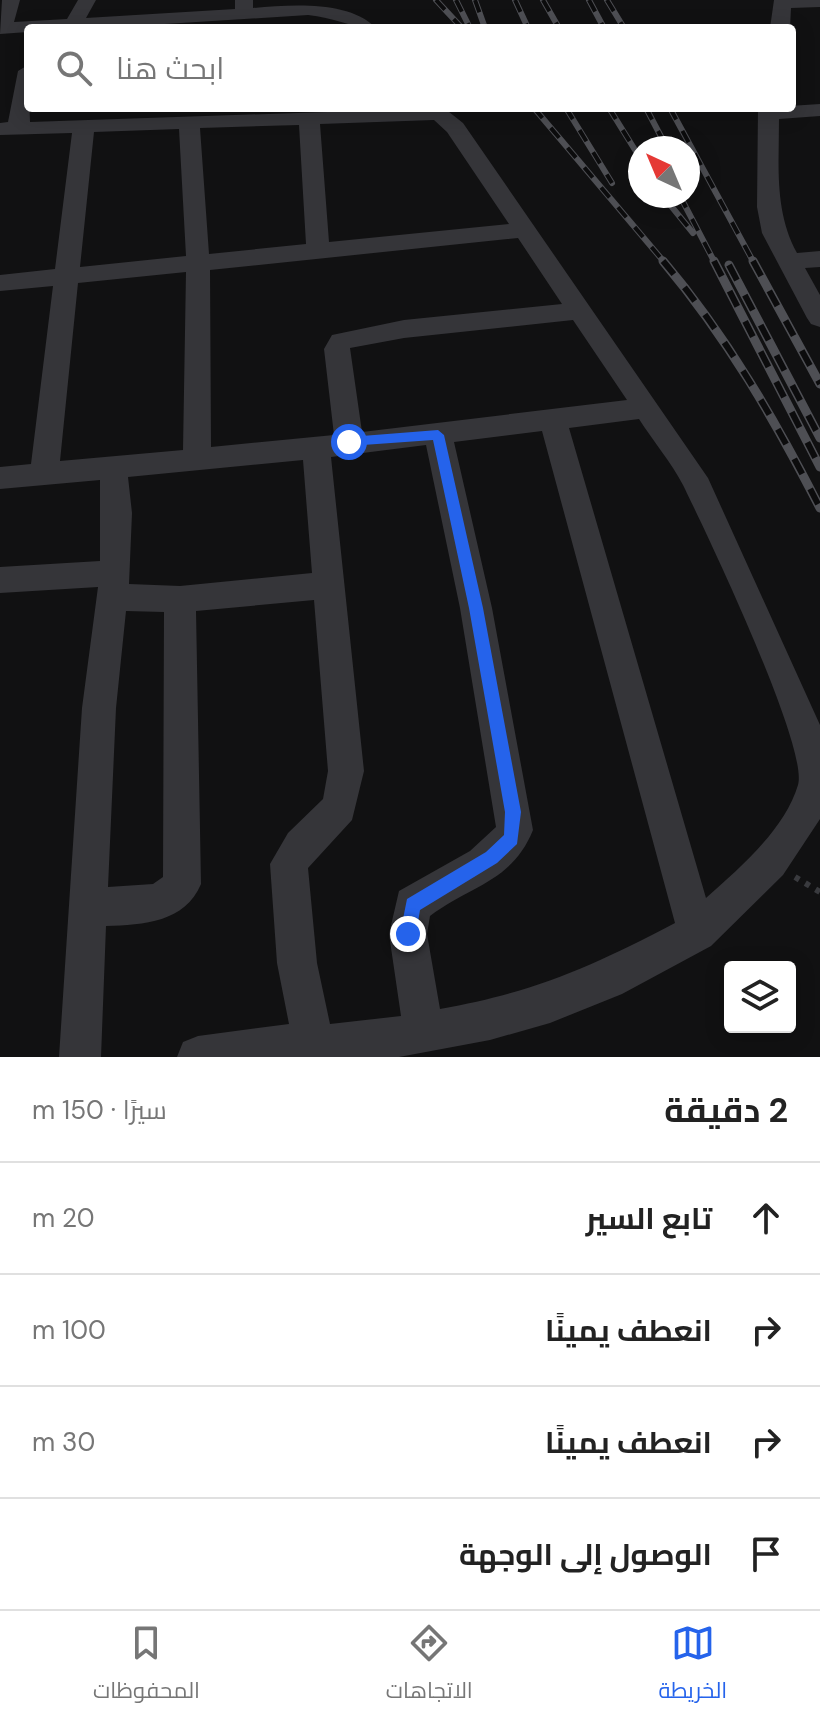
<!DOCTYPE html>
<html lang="ar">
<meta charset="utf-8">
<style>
:root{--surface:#fff;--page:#f2f2f2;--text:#222;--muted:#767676;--line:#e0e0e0;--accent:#2563eb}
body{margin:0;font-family:"DM Sans",Cairo,sans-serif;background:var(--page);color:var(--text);direction:rtl}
.controls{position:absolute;right:24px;bottom:24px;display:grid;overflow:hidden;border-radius:8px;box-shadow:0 4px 20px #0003}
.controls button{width:72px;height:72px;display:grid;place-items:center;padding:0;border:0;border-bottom:2px solid var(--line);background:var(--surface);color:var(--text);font:40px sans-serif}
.compass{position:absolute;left:628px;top:136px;width:72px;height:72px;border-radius:50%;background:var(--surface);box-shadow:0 4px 20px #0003;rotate:316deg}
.stop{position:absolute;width:24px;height:24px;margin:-18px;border:6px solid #2563eb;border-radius:50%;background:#fff}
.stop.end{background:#2563eb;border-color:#fff;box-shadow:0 2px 8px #0008}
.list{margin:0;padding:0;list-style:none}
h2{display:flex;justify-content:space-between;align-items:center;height:104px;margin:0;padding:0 32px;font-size:34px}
h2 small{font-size:26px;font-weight:400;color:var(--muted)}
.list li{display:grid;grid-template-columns:52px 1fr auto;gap:24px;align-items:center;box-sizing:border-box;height:112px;padding:0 32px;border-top:2px solid var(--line)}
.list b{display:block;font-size:30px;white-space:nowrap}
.list em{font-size:26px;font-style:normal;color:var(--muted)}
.icon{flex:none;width:44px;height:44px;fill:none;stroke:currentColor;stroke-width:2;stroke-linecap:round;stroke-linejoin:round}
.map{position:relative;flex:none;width:820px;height:1057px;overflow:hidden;direction:ltr}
.search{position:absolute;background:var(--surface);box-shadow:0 4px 20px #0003;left:24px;right:24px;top:24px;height:88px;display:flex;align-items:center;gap:20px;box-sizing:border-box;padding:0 28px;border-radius:8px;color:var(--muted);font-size:30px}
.sheet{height:552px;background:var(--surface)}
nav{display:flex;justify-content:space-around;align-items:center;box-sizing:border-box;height:112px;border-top:2px solid var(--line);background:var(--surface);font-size:22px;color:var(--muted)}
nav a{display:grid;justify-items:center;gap:4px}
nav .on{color:var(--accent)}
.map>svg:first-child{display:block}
</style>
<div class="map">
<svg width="820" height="1057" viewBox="0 0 820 1057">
<rect width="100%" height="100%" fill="#111112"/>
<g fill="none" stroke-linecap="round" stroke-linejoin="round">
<path stroke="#393a3e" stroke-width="6" stroke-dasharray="5 7" stroke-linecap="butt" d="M795,877l25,15"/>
<path fill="#353539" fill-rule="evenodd" d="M2,0h18l-6,22 53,-3 11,-19h18l-10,18 149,-9v-9h18v8c38,-3 95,-8 123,20 -25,0 -43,-11 -68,-13l-206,13h-74v4l-28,2z
M774,0h46v7l-29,1 -1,20h-20z
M28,65l2,57 414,-14 19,15 245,355 112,247v94l-37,56 -72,71 -89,48 -72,29 -60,17 -91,17h-222l6,-15 15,-6 91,-12 -12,-61 -7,-99 18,-31 35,-34 5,-28 -14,-171 -118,11 5,273c-16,38 -57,41 -95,42l-5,131h-42l23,-349 16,-121 -98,6v-26l100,-6v-81l-100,9v-22l31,-3 22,-178 -53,5v-16l55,-6 17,-136 -72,2v-12l8,-1 10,-51zM434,120l13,12 62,92 -180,18 -9,-118zM299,125l7,119 -97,10 -9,-126zM179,129l7,127 -106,11 14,-135zM518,238l44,66 -158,16 -72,15 -8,14 10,86 -123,12 -1,-177zM186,272l-3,178 -123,11 18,-178zM573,320l54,80 -265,32 -12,-84 54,-10zM639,419c14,22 32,43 44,66 22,45 126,262 115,300 -13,44 -58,83 -92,113l-137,-470zM542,431l133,492c-84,44 -140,69 -235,86l-13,-75 3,-18c41,-31 82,-34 103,-86l-41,-222 -38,-166zM426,445l34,163 36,219 -26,24 -71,40 -10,43 12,82 -71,8 -13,-61 -9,-95 44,-48 12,-49 -33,-314zM303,460l9,113 -132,13 -51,-2 3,-71 -4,-36zM126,611l38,1 -1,265 -10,7 -45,3 8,-179z
M820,104v12l-41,3c0,46 -5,92 18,134l23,-2v16l-15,1 15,27v32l-9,-3 -4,-6 -45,-85 -5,-26 1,-99z"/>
<g stroke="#4e4f54" stroke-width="6">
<path id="rail-far1" d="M436,0l26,28
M456,0l14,28
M475,0l10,28
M515,0l13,28
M543,0l16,28
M589,0l15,28
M607,0l17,28
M534,108l131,155
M566,108l46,75
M609,108l31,50
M646,108l21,40
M670,108l84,155
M663,196l30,37
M680,196l35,67"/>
</g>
<g stroke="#4e4f54" stroke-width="9">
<path id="rail" d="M663,261c64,76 112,159 157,247
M714,261l106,206
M753,261l67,123
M729,265l91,173"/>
</g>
<use href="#rail-far1" stroke="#0c0c0d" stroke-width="4" stroke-dasharray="13" stroke-linecap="butt"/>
<use href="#rail" stroke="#0c0c0d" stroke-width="6" stroke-dasharray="17" stroke-linecap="butt"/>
</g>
<path fill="#2563eb" d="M438,430l6,5 39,173 38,204 -4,32 -20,19 -77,47 -4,24 -8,9 -8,-9 7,-35 79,-47 18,-17 1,-23 -36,-204 -36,-168 -84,6 -6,-4 6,-5z"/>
</svg>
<div class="controls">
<button><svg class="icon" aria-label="layers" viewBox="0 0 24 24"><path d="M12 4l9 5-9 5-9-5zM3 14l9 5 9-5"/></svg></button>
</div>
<svg class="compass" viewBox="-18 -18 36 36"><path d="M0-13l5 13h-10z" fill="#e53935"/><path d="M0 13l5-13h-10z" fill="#767676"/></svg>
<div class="stop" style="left:349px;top:442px"></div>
<div class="stop end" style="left:408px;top:934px"></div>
<div class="search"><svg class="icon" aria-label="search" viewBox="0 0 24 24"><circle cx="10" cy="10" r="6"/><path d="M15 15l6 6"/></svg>ابحث هنا</div>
</div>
<section class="sheet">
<h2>2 دقيقة<small>سيرًا · 150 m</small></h2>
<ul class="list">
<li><svg class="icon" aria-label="ahead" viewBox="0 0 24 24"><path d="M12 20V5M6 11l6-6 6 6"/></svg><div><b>تابع السير</b></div><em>20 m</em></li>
<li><svg class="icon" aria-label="right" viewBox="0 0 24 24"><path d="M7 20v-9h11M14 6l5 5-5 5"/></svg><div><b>انعطف يمينًا</b></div><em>100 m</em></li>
<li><svg class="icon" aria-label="right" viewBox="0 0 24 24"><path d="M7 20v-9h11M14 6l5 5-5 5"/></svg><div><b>انعطف يمينًا</b></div><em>30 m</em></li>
<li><svg class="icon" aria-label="arrive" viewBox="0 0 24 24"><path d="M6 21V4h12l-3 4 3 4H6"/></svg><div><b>الوصول إلى الوجهة</b></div></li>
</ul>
</section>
<nav>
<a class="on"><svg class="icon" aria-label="map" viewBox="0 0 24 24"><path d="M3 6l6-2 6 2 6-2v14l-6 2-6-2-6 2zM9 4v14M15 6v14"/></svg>الخريطة</a>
<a><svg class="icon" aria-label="directions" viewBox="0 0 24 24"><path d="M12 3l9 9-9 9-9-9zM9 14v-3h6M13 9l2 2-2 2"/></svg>الاتجاهات</a>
<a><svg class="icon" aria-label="saved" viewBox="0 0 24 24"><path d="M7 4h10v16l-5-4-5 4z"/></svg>المحفوظات</a>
</nav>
